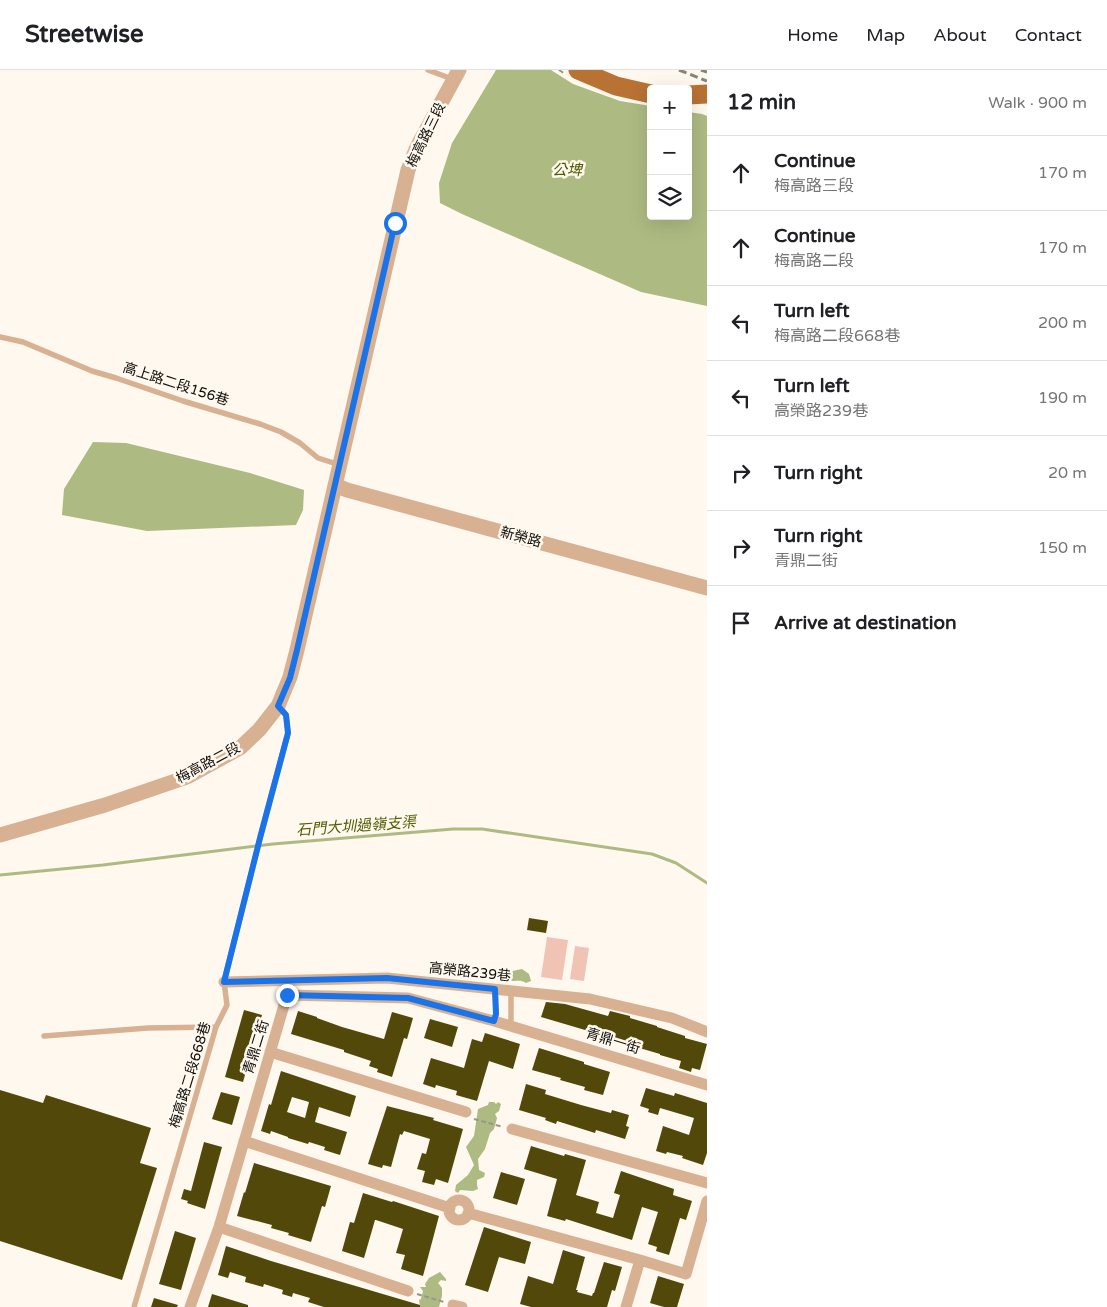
<!DOCTYPE html>
<meta charset="utf-8">
<style>
:root{--surface:#fff;--page:#f2f2f2;--text:#202124;--muted:#757577;--line:#e0e0e0}
body{margin:0;font-family:"Varela Round","Noto Sans TC",sans-serif;background:var(--page);color:var(--text)}
.controls{position:absolute;right:15px;top:15px;display:grid;overflow:hidden;border-radius:5px;box-shadow:0 5px 20px #0002}
.controls button{width:45px;height:45px;display:grid;place-items:center;padding:0;border:0;border-bottom:1px solid var(--line);background:var(--surface);color:var(--text);font:25px sans-serif}
.stop{position:absolute;width:15px;height:15px;margin:-11px;border:4px solid #1a73e8;border-radius:50%;background:#fff}
.stop.end{background:#1a73e8;border-color:#fff;box-shadow:0 1px 5px #0008}
.list{margin:0;padding:0;list-style:none}
h2{display:flex;justify-content:space-between;align-items:center;height:65px;margin:0;padding:0 20px;font-size:21px}
h2 small{font-size:16px;font-weight:400;color:var(--muted)}
.list li{display:grid;grid-template-columns:32px 1fr auto;gap:15px;align-items:center;box-sizing:border-box;height:75px;padding:0 20px;border-top:1px solid var(--line)}
.list b{display:block;font-size:19px;white-space:nowrap}
.list p{margin:0;font-size:16px;white-space:nowrap;color:var(--muted)}
.list em{font-size:16px;font-style:normal;color:var(--muted)}
.icon{flex:none;width:28px;height:28px;fill:none;stroke:currentColor;stroke-width:2;stroke-linecap:round;stroke-linejoin:round}
.map{position:relative;flex:none;width:707px;height:1237px;overflow:hidden}
header{display:flex;align-items:center;gap:30px;box-sizing:border-box;height:70px;padding:0 25px;background:var(--surface);border-bottom:1px solid var(--line)}
header strong{font-size:24px}
nav{display:flex;gap:28px;margin-inline-start:auto;font-size:18px}
main{display:flex}
aside{flex:1;background:var(--surface)}
.map>svg:first-child{display:block}
</style>
<header>
<strong>Streetwise</strong>
<nav><a>Home</a><a>Map</a><a>About</a><a>Contact</a></nav>
</header>
<main>
<div class="map">
<svg width="707" height="1237" viewBox="0 0 707 1237">
<rect width="100%" height="100%" fill="#fef8ee"/>
<path fill="#f1c3b4" d="M547,867l21,3 -6,40 -21,-3z
M575,876l14,2 -5,33 -14,-2z"/>
<path fill="#adba82" d="M496,0h55l22,14 47,17 31,5v110h37v-104l14,2 5,2v190l-66,-14 -179,-78 -22,-11 -1,-20 13,-40z
M93,372l33,1 124,30 54,17 -1,20 -7,15 -149,6 -85,-16 2,-26z
M498,898l10,4 14,-3 7,5 2,7 -5,2c-5,-3 -7,-2 -13,-2 -7,-1 -6,-6 -16,-5l-4,-3 3,-4z
M489,1032h5l2,2 2,-2 3,2 -2,7 -4,3 2,4 -3,11 -4,4 -5,16 -7,10 1,11 6,3 -1,4 -7,3v5l1,4 -5,2 -13,-1 -2,3 -3,-2 1,-6 12,-10 6,-10 -8,-18 8,-11 4,-27 10,-4z
M440,1202l6,7v2l-5,-1 -3,3 4,5v8l-3,11h-19l-1,-7 2,-1 2,-8 -3,-4h6l-1,-3 4,-6z"/>
<g fill="none" stroke-linecap="round" stroke-linejoin="round">
<path stroke="#adba82" stroke-width="3" d="M0,805l103,-10 170,-21 180,-15h29l170,25 24,9 31,20"/>
</g>
<path fill="#52480a" fill-rule="evenodd" d="M529,848l19,3 -2,12 -19,-3z
M546,932l19,2 43,12 2,-5 20,5v2l27,8v1l28,9v2l22,6 -7,26 -8,-2 -1,4 -12,-4 2,-7 -21,-6v-1l-58,-17v-2l-61,-18z
M244,940l18,5 -19,67 -18,-5z
M298,941l19,6v1l25,9 42,12 8,-27 21,6 -6,21 -3,-1 -12,39 -15,-5 1,-3 -9,-3 2,-5 -27,-9v-2l-53,-16z
M430,949l28,8 -6,20 -28,-9z
M485,963l35,11 -7,25 -24,-8 -12,40 -21,-6 1,-4 -21,-6 -1,3 -12,-4 8,-26 33,10 8,-29 10,3z
M539,978l45,14v2l26,8 -7,23 -19,-5 1,-3 -25,-7 1,-2 -29,-8z
M281,1001l75,25 -6,21 -31,-10 -4,15 32,10 -7,23 -16,-5 1,-3 -16,-5 -1,2 -20,-6v-1l-17,-6 -1,3 -9,-3 8,-27 2,1zM292,1027l17,5 -4,16 -18,-6z
M526,1014l20,6 -1,4 36,11 30,8 1,-3 17,5 -3,11 3,1 -4,12 -29,-9 -1,3 -38,-12 -1,3 -11,-4 1,-2 -27,-8z
M646,1018l28,8 1,-3 32,10v50l-4,12 -21,-7 1,-2 -16,-4 -1,2 -10,-3 7,-25 26,9 5,-17 -34,-10 -2,7 -10,-3 1,-3 -9,-3z
M0,1020l43,13 3,-8 105,33 -11,35 17,5 -35,112 -122,-39z
M221,1022l19,5 -8,28 -20,-6z
M387,1036l47,12 -1,2 30,9 -15,54 -12,-4 -2,6 -12,-3 3,-11 -8,-2 5,-16 4,1 4,-15 -26,-8 -2,4 -2,-1 -9,33 -8,-2 -1,3 -14,-4z
M204,1072l18,5 -17,62 -18,-6 1,-2 -7,-2 3,-10 7,2z
M531,1076l33,10 1,-2 21,6 -10,35 23,7 -3,11 17,5 7,-23 -6,-2 7,-22 53,18 -1,6 19,6 -6,19 -6,-2 -11,37 -13,-4 1,-4 -9,-3 10,-32 -16,-5 -10,33 -66,-21 -1,2 -18,-5 10,-37 -33,-10z
M254,1093l77,23 -6,21 -3,-1 -11,36 -23,-7 1,-2 -18,-5 1,-3 -35,-9 7,-24 1,1z
M501,1102l24,7 -8,26 -24,-7z
M363,1123l29,9 1,-1 46,15 -16,60 -22,-7 4,-14 -9,-2 7,-24 -27,-9h-1l-11,38 -22,-7 8,-29 4,1z
M484,1157l47,15 -6,22 -26,-7 -11,35 -23,-7z
M175,1161l21,7 -15,52 -22,-6z
M226,1176l45,15 149,44v2h-96l-16,-5 2,-4 -17,-5 -1,4 -10,-3 1,-4 -19,-6 -1,3 -18,-5 1,-5 -16,-5 -2,6 -10,-3z
M563,1180l22,7 -9,33h2l-1,2 15,4 1,-3h1l10,-31 18,5 -7,24 -3,-1 -5,17h-76l-11,-3 8,-28 25,8z
M658,1206l26,8 -7,23h-13l-14,-4z
M212,1224l36,11v2h-40z
M154,1228l24,7 -1,2h-26z"/>
<g fill="none" stroke-linecap="round" stroke-linejoin="round">
<path stroke="#9a968f" stroke-width="2" stroke-dasharray="5 2.5" stroke-linecap="butt" d="M559,0l6,4
M474,1049l29,8
M417,1224l27,8"/>
<path stroke="#d8b192" stroke-width="5.5" d="M428,0l24,9
M0,267l23,5 69,29 24,7 67,23 77,23 21,8 19,11 18,15 22,7
M494,951l2,-7 -1,-25
M510,956l1,-7v-28
M44,966l104,-8 68,-1
M134,1237l82,-280 11,-22 -3,-23 36,-144 28,-105 -2,-18 -6,-8"/>
<path stroke="#d8b192" stroke-width="11" d="M224,912l163,-4 203,21 82,19 35,14
M270,982l196,60
M512,1059l195,54
M244,1071l206,67
M449 1140a10 10 0 1 1 20 0a10 10 0 1 1-20 0Z
M468,1143l172,47
M219,1157l189,64
M453,1235l9,2
M190,1237l29,-80 68,-232 121,3 86,23 213,64
M626,1237l14,-47 46,14 21,-73"/>
<path stroke="#d8b192" stroke-width="15" d="M335,415l12,5 360,98
M0,765l105,-30 82,-28 53,-29 19,-18 19,-24 12,-29 7,-27 111,-480 9,-23 42,-77"/>
<path stroke="#b87233" stroke-width="19" d="M578,0l38,16 35,8
M688,25l19,-1"/>
<path stroke="#86827b" stroke-width="3" stroke-dasharray="8 4" stroke-linecap="butt" d="M679,0l28,11
M701,0l6,2"/>
</g>
<g fill="none" stroke-linecap="round" stroke-linejoin="round">
<path stroke="#1a73e8" stroke-width="6" d="M287,925l121,3 86,23 2,-7 -1,-25 -108,-11 -163,4 36,-144 28,-105 -2,-18 -8,-9 12,-28 7,-28 98,-427"/>
</g>
<g text-anchor="middle" dominant-baseline="central" stroke-width="5" stroke-linejoin="round" paint-order="stroke">
<g font-size="14" fill="#100e0a" stroke="#fef8ee">
<text transform="translate(426 65) rotate(-64)">梅高路三段</text>
<text transform="translate(176 314) rotate(18)">高上路二段156巷</text>
<text transform="translate(521 467) rotate(15)">新榮路</text>
<text transform="translate(208 693) rotate(-28)">梅高路二段</text>
<text transform="translate(470 902) rotate(6)">高榮路239巷</text>
<text transform="translate(613 971) rotate(17)">青鼎一街</text>
<text transform="translate(256 977) rotate(-73)">青鼎二街</text>
<text transform="translate(190 1005) rotate(-73)">梅高路二段668巷</text>
</g>
<g font-size="15" font-style="italic" fill="#505d00" stroke="#fef8ee">
<text x="567" y="100">公埤</text>
<text transform="translate(356 756) rotate(-4)">石門大圳過嶺支渠</text>
</g>
</g>
</svg>
<div class="controls">
<button>+</button>
<button>−</button>
<button><svg class="icon" aria-label="layers" viewBox="0 0 24 24"><path d="M12 4l9 5-9 5-9-5zM3 14l9 5 9-5"/></svg></button>
</div>
<div class="stop" style="left:395px;top:153px"></div>
<div class="stop end" style="left:287px;top:925px"></div>
</div>
<aside>
<h2>12 min<small>Walk · 900 m</small></h2>
<ul class="list">
<li><svg class="icon" aria-label="ahead" viewBox="0 0 24 24"><path d="M12 20V5M6 11l6-6 6 6"/></svg><div><b>Continue</b><p>梅高路三段</p></div><em>170 m</em></li>
<li><svg class="icon" aria-label="ahead" viewBox="0 0 24 24"><path d="M12 20V5M6 11l6-6 6 6"/></svg><div><b>Continue</b><p>梅高路二段</p></div><em>170 m</em></li>
<li><svg class="icon" aria-label="left" viewBox="0 0 24 24"><path d="M17 20v-9H6M10 6l-5 5 5 5"/></svg><div><b>Turn left</b><p>梅高路二段668巷</p></div><em>200 m</em></li>
<li><svg class="icon" aria-label="left" viewBox="0 0 24 24"><path d="M17 20v-9H6M10 6l-5 5 5 5"/></svg><div><b>Turn left</b><p>高榮路239巷</p></div><em>190 m</em></li>
<li><svg class="icon" aria-label="right" viewBox="0 0 24 24"><path d="M7 20v-9h11M14 6l5 5-5 5"/></svg><div><b>Turn right</b></div><em>20 m</em></li>
<li><svg class="icon" aria-label="right" viewBox="0 0 24 24"><path d="M7 20v-9h11M14 6l5 5-5 5"/></svg><div><b>Turn right</b><p>青鼎二街</p></div><em>150 m</em></li>
<li><svg class="icon" aria-label="arrive" viewBox="0 0 24 24"><path d="M6 21V4h12l-3 4 3 4H6"/></svg><div><b>Arrive at destination</b></div></li>
</ul>
</aside>
</main>
